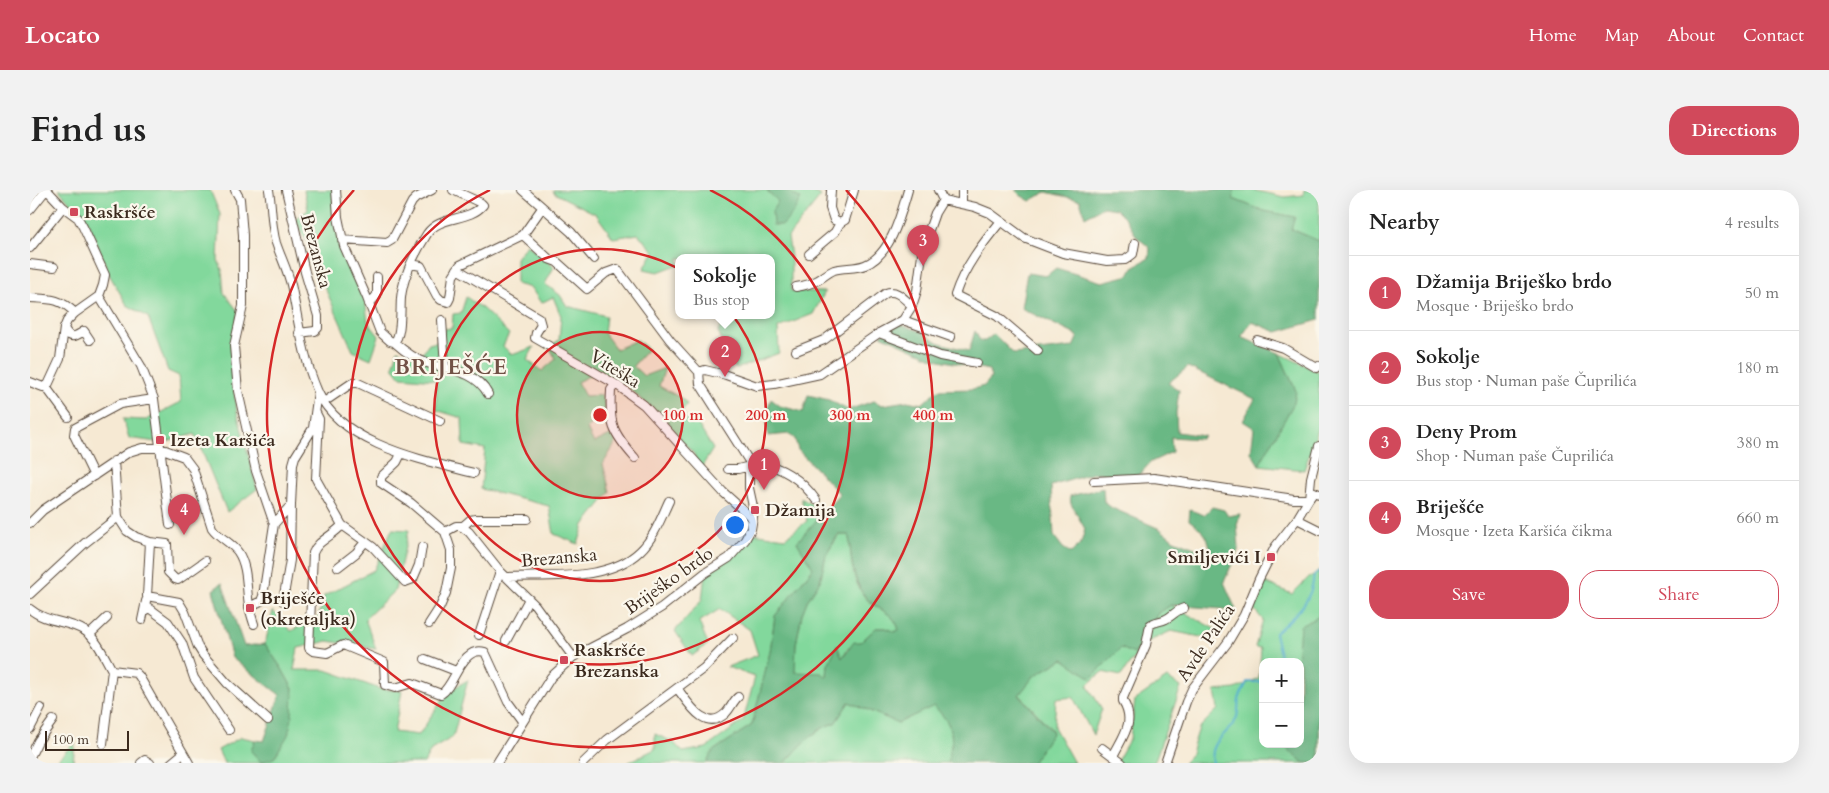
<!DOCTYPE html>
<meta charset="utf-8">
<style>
:root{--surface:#fff;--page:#f2f2f2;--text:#222;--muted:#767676;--line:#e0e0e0;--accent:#d1495b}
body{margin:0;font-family:Cardo,serif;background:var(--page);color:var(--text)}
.controls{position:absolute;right:15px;bottom:15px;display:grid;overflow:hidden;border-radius:10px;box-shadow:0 5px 20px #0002}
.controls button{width:45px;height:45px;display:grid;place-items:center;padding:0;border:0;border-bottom:1px solid var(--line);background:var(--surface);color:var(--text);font:25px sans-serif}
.scale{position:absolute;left:15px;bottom:12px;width:84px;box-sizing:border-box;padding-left:5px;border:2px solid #3b2a1e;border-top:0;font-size:14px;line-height:18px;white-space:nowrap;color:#3b2a1e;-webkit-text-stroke:4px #fbf7ec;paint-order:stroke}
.you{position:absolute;left:704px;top:334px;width:18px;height:18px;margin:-12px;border:4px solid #fff;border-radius:50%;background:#1a73e8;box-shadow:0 0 0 8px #1a73e833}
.badge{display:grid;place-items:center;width:32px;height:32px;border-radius:50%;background:var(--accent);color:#fff;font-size:16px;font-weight:700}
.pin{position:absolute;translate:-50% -41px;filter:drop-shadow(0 1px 2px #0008)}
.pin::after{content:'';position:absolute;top:26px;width:18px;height:15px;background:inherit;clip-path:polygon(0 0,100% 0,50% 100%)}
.popup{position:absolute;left:645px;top:64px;width:100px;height:65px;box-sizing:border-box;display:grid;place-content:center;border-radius:10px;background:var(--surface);filter:drop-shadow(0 1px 4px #0005);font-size:16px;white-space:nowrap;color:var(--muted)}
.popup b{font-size:19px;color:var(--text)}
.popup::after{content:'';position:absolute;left:50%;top:100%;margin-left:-10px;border:10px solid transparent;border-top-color:var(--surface)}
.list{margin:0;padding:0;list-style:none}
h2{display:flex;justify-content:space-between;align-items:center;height:65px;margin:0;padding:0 20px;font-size:21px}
h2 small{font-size:16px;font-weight:400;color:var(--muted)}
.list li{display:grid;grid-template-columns:32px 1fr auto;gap:15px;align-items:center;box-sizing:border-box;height:75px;padding:0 20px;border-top:1px solid var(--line)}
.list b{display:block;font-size:19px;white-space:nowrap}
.list p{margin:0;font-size:16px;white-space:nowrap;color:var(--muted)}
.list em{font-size:16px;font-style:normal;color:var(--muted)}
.actions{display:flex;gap:10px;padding:15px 20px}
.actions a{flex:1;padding:11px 0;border:1px solid var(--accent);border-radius:20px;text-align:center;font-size:18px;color:var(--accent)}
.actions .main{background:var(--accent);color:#fff}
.map{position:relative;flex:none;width:1289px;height:573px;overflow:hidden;border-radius:20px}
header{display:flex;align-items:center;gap:30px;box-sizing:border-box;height:70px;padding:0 25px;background:var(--accent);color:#fff}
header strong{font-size:24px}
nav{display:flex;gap:28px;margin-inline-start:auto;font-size:18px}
.intro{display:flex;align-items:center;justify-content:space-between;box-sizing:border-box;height:120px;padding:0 30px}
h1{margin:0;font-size:35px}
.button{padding:12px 22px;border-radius:20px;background:var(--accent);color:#fff;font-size:18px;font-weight:700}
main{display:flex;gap:30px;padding:0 30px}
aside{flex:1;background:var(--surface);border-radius:20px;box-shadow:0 5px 20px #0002}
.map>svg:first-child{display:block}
</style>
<header>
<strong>Locato</strong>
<nav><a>Home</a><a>Map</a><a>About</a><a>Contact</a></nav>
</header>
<div class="intro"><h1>Find us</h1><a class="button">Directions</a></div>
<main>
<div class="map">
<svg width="1289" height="573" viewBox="0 0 1289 573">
<rect width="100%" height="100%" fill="#fbf7ec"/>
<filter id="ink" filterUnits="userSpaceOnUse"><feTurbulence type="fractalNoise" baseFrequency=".02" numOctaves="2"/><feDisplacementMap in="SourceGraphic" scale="10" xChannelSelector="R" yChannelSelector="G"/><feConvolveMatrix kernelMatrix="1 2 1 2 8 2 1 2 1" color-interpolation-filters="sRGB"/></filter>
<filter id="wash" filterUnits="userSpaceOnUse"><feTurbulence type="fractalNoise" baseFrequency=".0096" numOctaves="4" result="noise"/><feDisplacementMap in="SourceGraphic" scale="20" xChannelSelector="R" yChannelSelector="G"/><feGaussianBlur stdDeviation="1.12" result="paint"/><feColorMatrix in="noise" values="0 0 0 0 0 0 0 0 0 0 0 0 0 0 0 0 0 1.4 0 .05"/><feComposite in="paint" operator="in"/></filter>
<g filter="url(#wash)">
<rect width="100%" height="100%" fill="#f6e9d3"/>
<path fill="#82d89c" stroke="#5e815d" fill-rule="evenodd" d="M29,0h151l10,24 -2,46 4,10 2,23 14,18 -7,35 1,30 5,36 20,77 -30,23 -32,-78 -32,9 -34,-5 -6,-19 23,1 35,-18 -2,-26 -11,-5 -20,-54 -21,-12 -17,-29 -21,-52z
M274,0h29l1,28 16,52 15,29 3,23 11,14 -8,23 -18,-8 -28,-63 -16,-43 -15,-25 14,-10z
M523,0h256l12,6 -33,41 3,20v34l34,1 -12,22 -35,14 1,25 -43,16 -18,-37 7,-16h46v-58h-92v8l-2,-1 -19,7 -14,-3 10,-18 -16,-17 -25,4 -17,-24 -42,-21z
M1204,0h18l33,7 18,-2 1,-5h15v51l-28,-12 3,-12 -30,-6 -31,-12z
M497,54l27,23 -9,17 15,11 7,11 39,10 -2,17 12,16 21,-9 11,9 -15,17 11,10 21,-8 -6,18 22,12 6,6 -5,7 9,14 6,-2 16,26 -14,22 -5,-17 -23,-25 -47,-46 -16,4 -6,-12 -7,-2 -18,9 8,14 17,-1 4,14 -19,20 7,14 18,-9 5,7 -14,23 7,28 -26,33 -6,19 -24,-10 -5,-28 -68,-17 4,-40 -22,-4 -1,-27 -26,-8v-30l-35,-3 -8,-10 5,-17 20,8 11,-14 12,-3 3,-12 8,-1 1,-14 8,-1 5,-16 17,12 26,25 -6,12 9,9 22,-8 -7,13 15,11 14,-12 -7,-12 10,-7 2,-24 -8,-19 -12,6 -10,-15 -15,-4v-26z
M1249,163l40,19v55l-15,43 -45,-5 35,-63 2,-11z
M771,308l23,14 -27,30 16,26 -38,48 -5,36 -18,73 -39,26 -7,12h-79l28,-14v-15l18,8 10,10 23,-4 37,-27 12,-44 -28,-10 31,-12 -8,-25 -30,-21 -21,13 9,22 -16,12 -17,-25 27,-31 3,-26 25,-16 22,-25 33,5 22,-17z
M362,339l17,1 -14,60 -30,29 11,30 -48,-8 -30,7 -4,22h32l54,19 22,2 -8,41 25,3 28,-43 21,-12 -15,57 -22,13 -7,13h-200l-6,-13 23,-13 14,3 -4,11 11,11 31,-73 -11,-20 -17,-25 8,-33 18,20 27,-14 6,-21 50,-26z
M809,345h10c2,20 2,43 15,61 10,14 31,15 35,34l-5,2 -8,-4h-10l-15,14 -14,7 -5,10 -5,-13 -9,19 -1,12 -33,-5 2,-28 6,-30 5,-13 13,-20 6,-26z
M1289,380v193h-136l7,-7 9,-28 19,-19 -3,-18 20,-2 24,-11 2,-30 -6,-1 8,-27 -9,-11 10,-27 28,12 18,-18 1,1zM1233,472h37v82h-37z
M1141,415l49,27 -19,5 -30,-6 -26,12 -24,33 -19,-4 -15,13 15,24 -9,26 -20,-38 -17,2 -2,28 20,36h-42l21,-32 -34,-37 15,-18 29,-17 58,-11 13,5 25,-40z
M1137,488l14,9 -27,76h-38l14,-25 5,-38z
M819,512l49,21 36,-18c12,14 20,22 17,42 -1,6 -3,10 -3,16h-163c14,-15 30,-35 50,-40z
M45,552l-2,21h-19z"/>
<path fill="#69b884" stroke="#527151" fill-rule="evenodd" d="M736,0h20l15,9 -9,15 -9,11h-10l-1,-14 6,-10z
M985,0h219l-1,9 31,12 31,6 -4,12 28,12v79l-42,12 -25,-10 -11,15 38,16 17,38 -2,12 -35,62 -8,-13 3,-24 -11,-7 12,-22 -67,-32 -20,16 11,7 -3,23 1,19 27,4 -3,3 -30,-2 1,15 -21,10 -15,16 -33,-1 -1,-4h-8l-43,13 3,50 9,12 8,5 10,-10 4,-14 -14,-25 -1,-8 33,-8 1,14 8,6 48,21 14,11 26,10 10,-1c-1,-14 -10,-21 -21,-29l1,-10 14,5 8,-8 12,3 4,6 12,-2 -3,11 2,23 -15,34 12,28 -65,-5 -13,8 -24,41 -13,-6 -30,30 -28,-19 -29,17 -15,19 34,37 -21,31h-84c0,-6 1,-10 3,-16 3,-20 -5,-28 -17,-41l-36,17 -49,-21 -14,21c-20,5 -36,25 -50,40h-79l7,-12 39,-26 18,-73 5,-36 38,-48 -16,-26 43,-48 -42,-44 -3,-11 -6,-5 -21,2 -2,-23 5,-14 9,7 23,6 5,-17 21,5 19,10 26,-9 8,4 25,-4 15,3 16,-14 35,-1 11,-3 7,-8 -2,-8 -54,-11 -54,-24 18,-11 21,7 20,12 29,8 6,-20 5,10h5l9,-7 20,20 59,-7 5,-11 -57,-28 6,-35 19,3 10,-8 46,14 27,-7 4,-8 16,-9 1,-10 -13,-11 -11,-18 -10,-10 -13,-2 -18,10 -5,-17 -34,-8 -16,9 -10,-6zM808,345h11c2,21 3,43 15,60 10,15 31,16 35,35l-5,2 -8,-4h-10l-15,14h-7l-12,16 -5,-13 -9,20 -1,12 -6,-4 -26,-1 1,-28 6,-30 5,-13 13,-20 6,-26z
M192,393l22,63 21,-2 17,25 11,20 -1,29 -4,17 -14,23 -13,4 -10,-11 4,-11 9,1 16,-46 -48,-37 -19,-68z
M1289,426v147h-15l-23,-19h19v-82h-3l3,-36z"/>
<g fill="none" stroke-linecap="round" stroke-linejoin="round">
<path stroke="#53aed1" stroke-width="2" d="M1246,472l4,-7 -5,-22c19,-17 37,-30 39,-58l5,-4
M1183,573c-4,-21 11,-26 21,-40 6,-8 3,-15 5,-23 1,-6 6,-13 8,-18h16"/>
</g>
</g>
<g filter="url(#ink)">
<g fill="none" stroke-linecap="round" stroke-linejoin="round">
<g stroke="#574739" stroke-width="10">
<path id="minor" d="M17,0l16,17 15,11 5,9 22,48 -2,10 -4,11 42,70 13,33 16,126
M205,0l5,9 3,36v71l-9,40 4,45 18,80 18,53 -11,72 -2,5 -12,6
M239,0c3,17 2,36 7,53 5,15 13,30 16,46 7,35 11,69 26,103 24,53 105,68 156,81
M256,0l19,82 13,44v12l-3,3 -16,2
M306,0l2,27 6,29 23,52 13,34 10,9 4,1c8,-6 6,-33 7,-44 2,-22 14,-45 26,-64 12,-19 42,-12 56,-29l-2,-2 -28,-13
M493,0l48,42 23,27
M801,0l-1,18 4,12 6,3 5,-3 9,-30
M908,0l5,10
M913,10l32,7 15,6 34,25 39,15 44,8 18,-1 8,-6 2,-11
M932,14v-14
M0,20l16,-20
M971,31c-18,22 -37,46 -46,74l42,21 41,35
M312,50l45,3 5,-3 20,-38 4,-4 16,-8
M0,58l33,-41
M779,64l26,-22 5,-9
M0,74l24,3
M381,74l10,2 16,30 4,4 7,2 2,-4 3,-22 7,-11 63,-30 19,-27
M427,79l82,49 2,7 -5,8 -1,5 82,47 27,20 79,87 30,27
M766,97c7,-1 15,-3 22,-7 6,-3 9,-7 16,-10 10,-3 21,-1 31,-5 26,-10 36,-51 43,-75
M0,108c20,1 30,0 45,15
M339,114l8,-9v-18
M412,130l3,47
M873,130l48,17
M34,138c6,12 11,9 20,3l6,9
M849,143l61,23 37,7
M1227,150l26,8 34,20 2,-2
M364,152c10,9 20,17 33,21 23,7 49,8 61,31
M766,161l28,-11 62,-47c11,-4 18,6 26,13
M669,182l6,-2 21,5 31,11 17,-2 46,-10 59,-41 24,-13 9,-14 5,-15 6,-44 12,-34 8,-13
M0,192l13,5 5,-2 12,-26 4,-31 3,-7 8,-8 24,-17
M588,196h-4l-3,4c-2,34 1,42 24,68
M16,197l22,30
M294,212l28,-19h6l82,38
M286,223l3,6 -3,60 26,46c-9,11 -24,15 -29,28l-4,95 4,3 14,2 16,-8 41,17 1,23 10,3 17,-5 29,11c14,-8 20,-49 44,-42l23,50 14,19
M371,264l-4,8 -16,15v6l30,20 34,29 6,18v18l-5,25 -6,14 -11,17
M84,271l4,56 9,14 9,6 14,5 17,2 1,28 7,7 3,1 27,-19
M719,271c28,3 51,16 67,39
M698,279h10l12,-3
M64,286l-20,-41 1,-7 45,-24 34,-5
M1064,291l60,-3 140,21h15l5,-7 5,2
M1267,329l22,11
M0,333l13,-13 86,-58 13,-4h18l24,9 9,12 19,59c7,10 19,14 26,24 10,15 8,36 11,53 1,7 3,13 5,19
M244,334l17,-19 2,-41 2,-7 18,-29 5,-36
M312,335l31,22 32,35 8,-3 6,-14 3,-18
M432,337l8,-7 6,-1h51
M415,342l11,-6h5l8,6 31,39 35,34 38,52
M120,352l-3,54 32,6 6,10 13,35 5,8 24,28 41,37
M308,377l18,-14 9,-11
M476,387c42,-2 102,5 134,-26 14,-13 21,-33 29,-50
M0,404l55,-51 33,-26
M253,411l7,-41 1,-55
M115,415l23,17 14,21 12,35 35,52
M0,419c16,14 38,11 55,22 12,8 20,27 27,39l24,3 3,3 50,87
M112,430l4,-19
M59,445l18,-17
M449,445l21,-64
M476,451l23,-42
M395,469l31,12
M647,498c12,16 28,45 49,25 5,-5 7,-12 12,-16
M0,539l11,-21
M73,554l9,-74
M1072,558l20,15
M1083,566c10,-20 23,-34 10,-55v-3l23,-53 4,-20c5,-4 10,-3 16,-6 7,-3 10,-9 18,-11
M0,567l8,-16 15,-21
M111,573l4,-3 5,3
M141,573l11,-9
M467,573l54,-86 22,-20 54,-28 35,-22 43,-34 24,-15 16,-18 6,-11 3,-18 -5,-23v-27l-49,-77 -1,-12 -29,-32 -53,-71 -11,4 -19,16 -30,-27 -8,-3 -26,-24
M553,573l24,-23 97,-72 29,-30
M1135,573l21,-61 6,-13 36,-47 16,-27 15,-36 16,-32 22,-28 12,-20 2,-21 8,-32"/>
</g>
<use href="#minor" stroke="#fff" stroke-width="8"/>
</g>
</g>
<circle cx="570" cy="225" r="83" fill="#d62828" fill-opacity=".12"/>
<g fill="none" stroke="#d62828" stroke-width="2.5">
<circle cx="570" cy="225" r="83"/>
<circle cx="570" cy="225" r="166"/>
<path d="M680 0A250 250 0 1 1 460 0"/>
<path d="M816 0A333 333 0 1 1 324 0"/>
</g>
<g fill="#d1495b" stroke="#fbf7ec" stroke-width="2">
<rect x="39" y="17" width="10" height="10" rx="2.5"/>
<rect x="125" y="245" width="10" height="10" rx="2.5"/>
<rect x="720" y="315" width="10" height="10" rx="2.5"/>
<rect x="1236" y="362" width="10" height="10" rx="2.5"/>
<rect x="215" y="413" width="10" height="10" rx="2.5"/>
<rect x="529" y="465" width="10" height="10" rx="2.5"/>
</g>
<g text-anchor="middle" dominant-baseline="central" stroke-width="4.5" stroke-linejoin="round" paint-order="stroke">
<g font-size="18" font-weight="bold" fill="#3b2a1e" stroke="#fbf7ec" text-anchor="start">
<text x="54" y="22">Raskršće</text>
<text x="140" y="250">Izeta Karšića</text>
<text x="735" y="320">Džamija</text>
<text x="1231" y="367" text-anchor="end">Smiljevići I</text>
<text x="230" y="408">Briješće<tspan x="230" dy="21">(okretaljka)</tspan></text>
<text x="544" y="460">Raskršće<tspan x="544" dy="21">Brezanska</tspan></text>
</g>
<g font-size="18" fill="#3b2a1e" stroke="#fbf7ec">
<text transform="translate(286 61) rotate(75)">Brezanska</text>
<text transform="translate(585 179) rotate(32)">Viteška</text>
<text transform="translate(529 368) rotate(-5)">Brezanska</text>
<text transform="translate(639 391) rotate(-35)">Briješko brdo</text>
<text transform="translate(1176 453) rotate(-56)">Avde Palića</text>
</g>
<g font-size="22" font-weight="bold" letter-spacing="1" fill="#725146" stroke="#fbf7ec">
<text x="421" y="177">BRIJEŠĆE</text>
</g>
</g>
<circle cx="570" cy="225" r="8" fill="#d62828" stroke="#fbf7ec" stroke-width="2.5"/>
<g font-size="15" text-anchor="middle" font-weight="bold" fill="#d62828" stroke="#fbf7ec" stroke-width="4.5" stroke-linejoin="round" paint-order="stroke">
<text x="653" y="230">100 m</text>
<text x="736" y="230">200 m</text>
<text x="820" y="230">300 m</text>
<text x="903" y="230">400 m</text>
</g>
</svg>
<div class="controls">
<button>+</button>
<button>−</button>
</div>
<div class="scale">100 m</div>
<div class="you"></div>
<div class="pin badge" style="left:734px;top:300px">1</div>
<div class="pin badge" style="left:695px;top:187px">2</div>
<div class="popup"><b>Sokolje</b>Bus stop</div>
<div class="pin badge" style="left:893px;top:76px">3</div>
<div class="pin badge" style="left:154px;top:345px">4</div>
</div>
<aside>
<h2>Nearby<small>4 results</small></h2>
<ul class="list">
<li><span class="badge">1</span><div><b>Džamija Briješko brdo</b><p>Mosque · Briješko brdo</p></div><em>50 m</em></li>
<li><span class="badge">2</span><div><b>Sokolje</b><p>Bus stop · Numan paše Čuprilića</p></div><em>180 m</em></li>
<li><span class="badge">3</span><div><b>Deny Prom</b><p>Shop · Numan paše Čuprilića</p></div><em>380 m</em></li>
<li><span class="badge">4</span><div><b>Briješće</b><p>Mosque · Izeta Karšića čikma</p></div><em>660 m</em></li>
</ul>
<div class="actions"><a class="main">Save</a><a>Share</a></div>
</aside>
</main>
